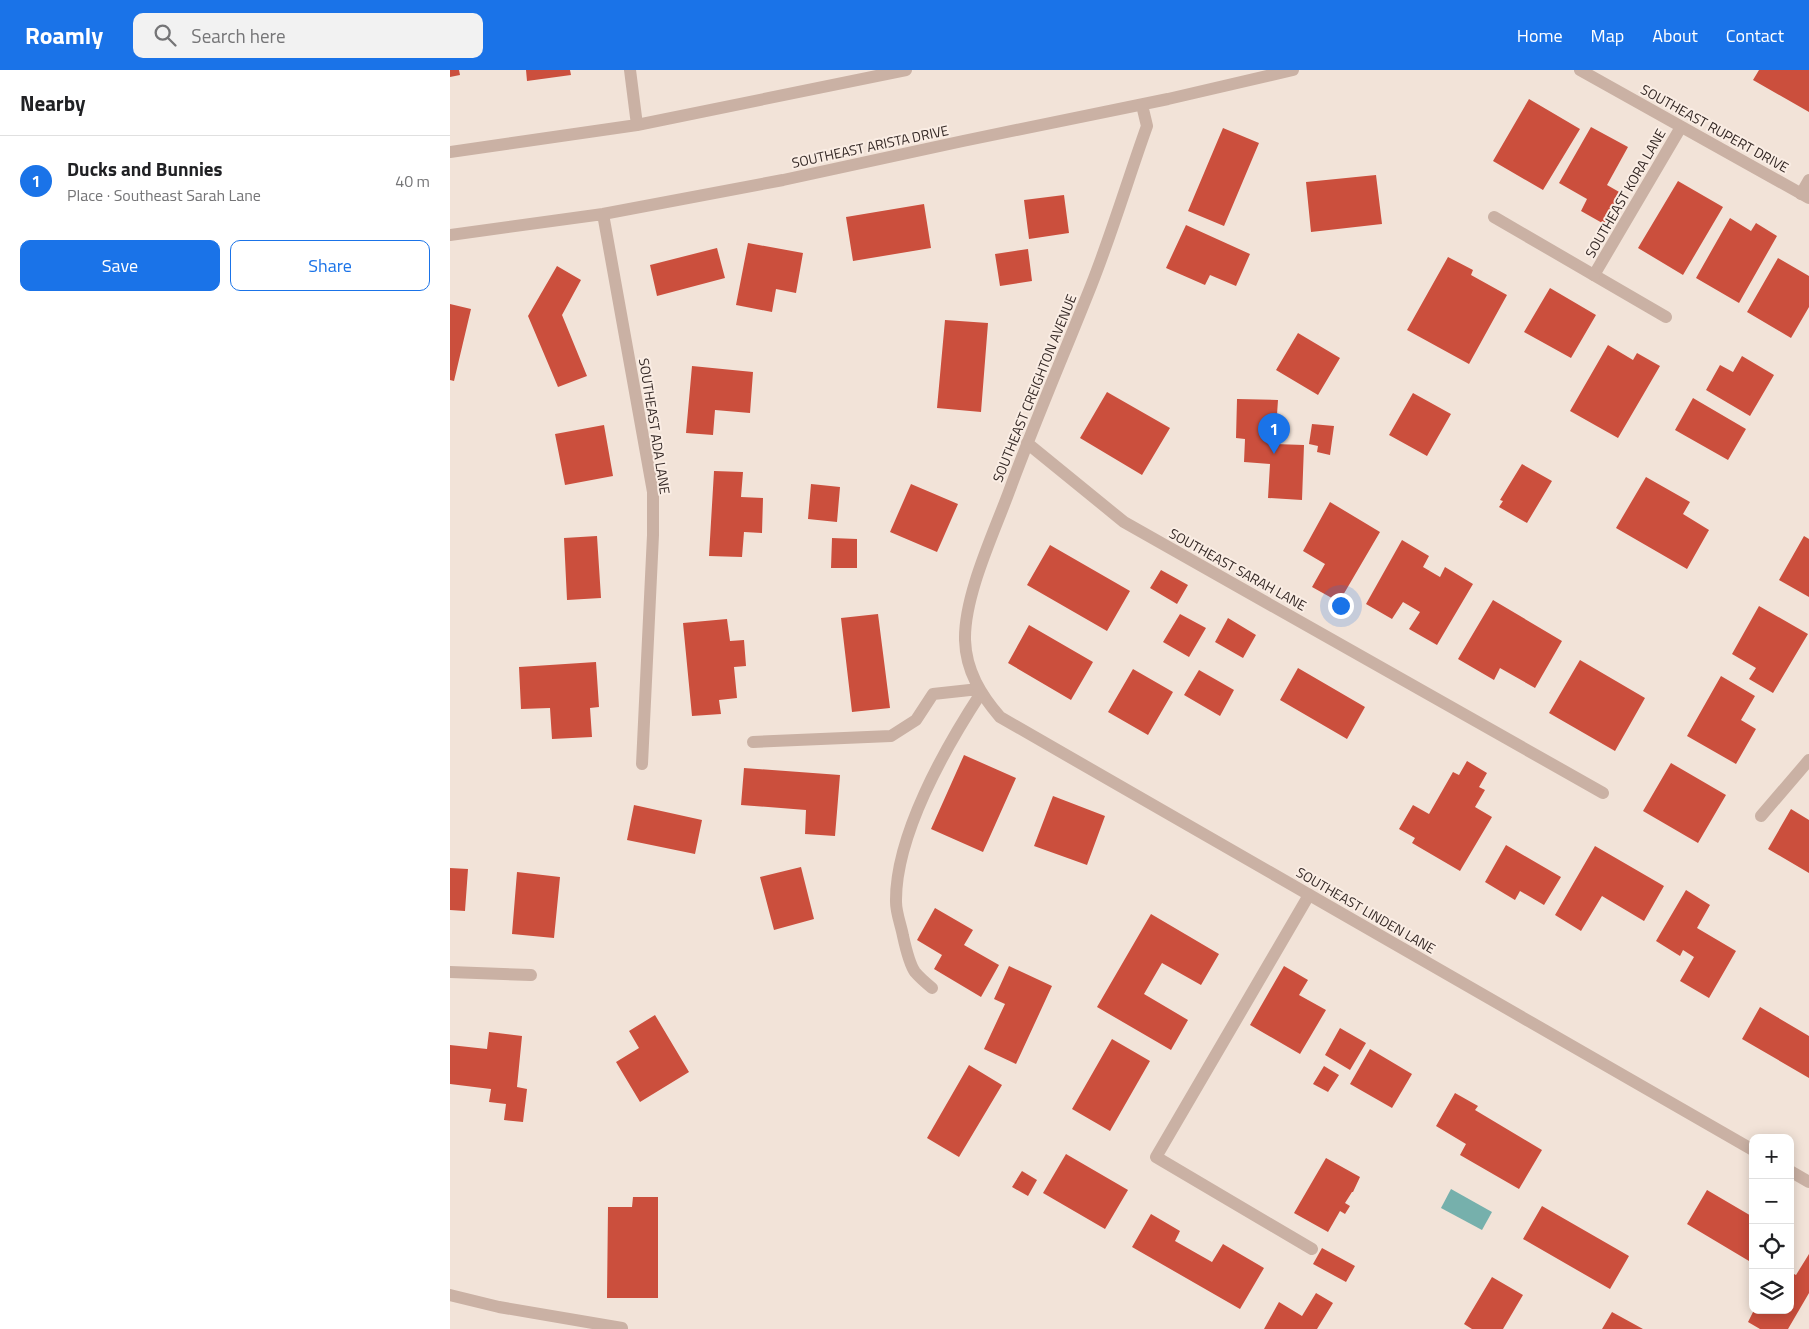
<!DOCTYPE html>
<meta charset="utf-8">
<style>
:root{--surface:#fff;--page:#f2f2f2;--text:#202124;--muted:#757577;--line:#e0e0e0;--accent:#1a73e8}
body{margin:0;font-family:"Titillium Web",sans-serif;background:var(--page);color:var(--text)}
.controls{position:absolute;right:15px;bottom:15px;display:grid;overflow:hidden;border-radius:10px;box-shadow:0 2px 12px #0003}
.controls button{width:45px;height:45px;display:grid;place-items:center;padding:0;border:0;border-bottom:1px solid var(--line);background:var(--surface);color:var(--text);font:25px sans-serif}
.you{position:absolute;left:890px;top:535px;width:18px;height:18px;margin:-12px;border:4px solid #fff;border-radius:50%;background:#1a73e8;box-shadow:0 0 0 8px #1a73e833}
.badge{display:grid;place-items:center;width:32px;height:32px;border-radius:50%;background:var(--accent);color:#fff;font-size:16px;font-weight:700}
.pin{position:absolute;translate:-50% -41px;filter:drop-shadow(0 1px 2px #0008)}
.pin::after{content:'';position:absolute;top:26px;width:18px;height:15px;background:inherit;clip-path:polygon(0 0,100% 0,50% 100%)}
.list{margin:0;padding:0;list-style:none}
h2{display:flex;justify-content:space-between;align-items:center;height:65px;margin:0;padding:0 20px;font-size:21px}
h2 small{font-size:16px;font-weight:400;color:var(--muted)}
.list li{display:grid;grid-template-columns:32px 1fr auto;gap:15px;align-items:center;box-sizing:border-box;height:90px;padding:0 20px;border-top:1px solid var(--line)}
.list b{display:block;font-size:19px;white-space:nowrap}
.list p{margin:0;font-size:16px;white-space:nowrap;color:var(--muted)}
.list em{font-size:16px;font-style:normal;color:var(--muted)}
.actions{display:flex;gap:10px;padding:15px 20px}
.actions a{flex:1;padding:11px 0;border:1px solid var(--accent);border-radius:10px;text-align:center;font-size:18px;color:var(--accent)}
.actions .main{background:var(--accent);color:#fff}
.icon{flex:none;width:28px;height:28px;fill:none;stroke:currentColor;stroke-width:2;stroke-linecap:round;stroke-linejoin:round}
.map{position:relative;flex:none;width:1359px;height:1259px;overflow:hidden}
header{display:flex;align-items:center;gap:30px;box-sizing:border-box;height:70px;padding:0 25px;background:var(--accent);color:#fff}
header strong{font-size:24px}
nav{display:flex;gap:28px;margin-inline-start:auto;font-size:18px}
.search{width:350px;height:45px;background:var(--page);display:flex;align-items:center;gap:12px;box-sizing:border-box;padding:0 18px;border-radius:10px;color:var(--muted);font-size:19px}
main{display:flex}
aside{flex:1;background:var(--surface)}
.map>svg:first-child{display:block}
</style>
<header>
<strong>Roamly</strong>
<div class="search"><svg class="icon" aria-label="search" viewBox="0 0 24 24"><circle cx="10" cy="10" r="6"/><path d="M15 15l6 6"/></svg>Search here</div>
<nav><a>Home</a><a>Map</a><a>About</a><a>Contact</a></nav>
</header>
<main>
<aside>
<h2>Nearby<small></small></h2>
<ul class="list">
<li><span class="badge">1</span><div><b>Ducks and Bunnies</b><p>Place · Southeast Sarah Lane</p></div><em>40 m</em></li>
</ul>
<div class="actions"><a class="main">Save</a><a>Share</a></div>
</aside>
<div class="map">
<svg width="1359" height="1259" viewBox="0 0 1359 1259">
<rect width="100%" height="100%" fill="#f2e3d8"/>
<path fill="#76b0ac" d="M1001,1119l41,23 -10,18 -41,-22z"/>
<path fill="#cb4f3d" d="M0,0h9l1,5 -10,2z
M76,0h44l1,5 -44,6z
M1309,0h50v42l-56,-32z
M1079,29l51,30 -37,61 -50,-29z
M1141,57l37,20 -21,38 14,8 -17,31 -23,-13 6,-12 -28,-16z
M773,58l36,15 -35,83 -36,-15z
M926,105l6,49 -71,8 -5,-50z
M1228,111l45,26 -40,68 -45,-27z
M614,125l5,38 -40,6 -5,-39z
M474,134l7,44 -78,13 -7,-44z
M1280,148l21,13 5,-8 21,13 -38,67 -43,-25z
M736,155l64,29 -14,32 -26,-11 -5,10 -39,-17z
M298,173l55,10 -7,40 -20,-4 -4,23 -36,-7z
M267,178l8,30 -68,18 -7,-31z
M578,179l4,32 -32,5 -5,-32z
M998,187l25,13 -2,5 36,20 -38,69 -62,-34z
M1328,188l31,18v31l-18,31 -44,-26z
M107,196l24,14 -19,35 25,61 -29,11 -30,-71z
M1100,218l46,27 -25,43 -47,-26z
M0,234l21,5 -17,72 -4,-1z
M495,250l43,3 -7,89 -44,-4z
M848,263l42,25 -22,37 -42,-25z
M1158,275l25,15 4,-7 23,13 -42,72 -48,-27z
M1292,286l32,19 -24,41 -44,-26 14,-25 13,7z
M242,296l61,6 -3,41 -35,-3 -2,25 -27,-2z
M657,322l63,36 -28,47 -62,-37z
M963,323l38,21 -24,42 -38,-21z
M1243,328l53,31 -18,31 -53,-30z
M787,329l41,1 -3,44 29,1 -2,55 -34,-2 2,-34 -26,-2 1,-23 -9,-1z
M862,354l22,2 -4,29 -13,-3 1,-6 -9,-2z
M154,355l9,51 -48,9 -10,-51z
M1072,394l30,17 -25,42 -28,-16 4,-6 -3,-1z
M264,401l29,1 -2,25 22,1 -1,35 -18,-1 -2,25 -33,-1z
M1196,407l44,25 -7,12 26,16 -22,39 -71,-41z
M361,414l29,3 -3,35 -29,-3z
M461,414l47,20 -21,48 -47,-20z
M880,432l50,30 -41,70 -27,-15 13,-23 -22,-13z
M147,466l4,62 -34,2 -3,-62z
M1354,466l5,3v58l-30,-17z
M382,468l25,1v29h-26z
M952,470l27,16 -6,11 17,10 5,-10 28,17 -36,61 -28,-16 11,-17 -17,-10 -11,17 -26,-15z
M600,475l80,46 -23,40 -80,-46z
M711,500l27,15 -11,19 -27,-16z
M1043,530l69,41 -27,47 -35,-20 -6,12 -36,-21z
M1309,536l49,28 -35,59 -24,-14 7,-11 -24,-14z
M428,544l12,94 -38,4 -11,-94z
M730,544l26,14 -17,29 -26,-15z
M778,548l28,17 -13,23 -28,-16z
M277,549l3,22 14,-1 2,26 -12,1 3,31 -18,2 2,14 -29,2 -9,-93z
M579,555l64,37 -22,38 -63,-37z
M1130,590l65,38 -30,53 -66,-38z
M146,592l3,45 -9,1 2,29 -40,2 -2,-31 -29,1 -2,-42z
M848,598l67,39 -18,32 -67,-39z
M683,599l40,23 -25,43 -40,-23z
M749,600l35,20 -14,26 -36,-21z
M1271,606l34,20 -14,24 15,9 -20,35 -49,-28z
M514,685l52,23 -33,74 -52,-23z
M1017,691l20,12 -8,14 6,3 -10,17 17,10 -32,54 -48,-28 3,-5 -16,-9 14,-24 16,9 24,-42 6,3z
M1221,693l55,32 -28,48 -55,-32z
M294,698l96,7 -5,61 -30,-2 1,-24 -65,-5z
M603,726l52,20 -18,49 -53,-19z
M184,735l68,15 -7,34 -68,-14z
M1341,739l18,11v53l-41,-24z
M1056,775l55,32 -17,28 -24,-14 -5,9 -30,-18z
M1145,776l69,40 -20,35 -42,-25 -21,35 -26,-16z
M351,797l13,52 -40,11 -14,-53z
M0,798l18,1 -3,42 -15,-1z
M67,802l43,5 -6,61 -42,-4z
M1236,820l24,15 -13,23 39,23 -27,47 -29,-17 14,-24 -11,-7 -3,6 -24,-15z
M485,838l38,22 -9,15 35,20 -18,32 -47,-28 8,-14 -25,-15z
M701,844l68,40 -18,31 -39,-22 -18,31 44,26 -17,30 -74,-43z
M559,896l43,20 -36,78 -32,-15 21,-45 -11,-5z
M834,896l24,14 -9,15 27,15 -26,44 -50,-29z
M1310,937l49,29v42l-67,-39z
M205,945l34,57 -49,30 -24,-40 23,-14 -10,-17z
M890,958l26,15 -16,27 -25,-15z
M39,962l33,4 -5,51 10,2 -4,33 -19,-2 2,-16 -17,-2 2,-13 -41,-5v-39l37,4z
M662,969l38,22 -40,70 -38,-22z
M920,979l42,25 -20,34 -42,-24z
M519,995l33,20 -43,72 -32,-19z
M874,996l15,9 -11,17 -15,-8z
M1005,1023l23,13 -3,4 67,40 -23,39 -59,-34 6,-11 -30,-18z
M616,1084l62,36 -23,39 -62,-36z
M876,1088l34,19 -7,15h-1l-7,11 5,3 -5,8 -5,-3 -12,21 -34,-19z
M572,1101l15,9 -9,16 -16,-9z
M1257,1120l46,27v38l-4,6 -62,-37z
M183,1127h25v101h-51l1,-91h24z
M1092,1136l87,50 -19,33 -87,-50z
M701,1144l29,17 -5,10 37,21 11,-18 41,24 -24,41 -108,-62z
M872,1178l33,18 -9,16 -33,-18z
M1359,1184v39l-21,36h-28l-12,-7 6,-12h36v-38l6,3z
M1042,1207l31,18 -20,34h-31l-8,-5z
M866,1223l17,10 -16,26h-53l15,-27 23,14z
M1162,1242l31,17h-41z"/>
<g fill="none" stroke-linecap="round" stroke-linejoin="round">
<path stroke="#cab1a4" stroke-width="12" d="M1351,124l8,-14
M1044,147l172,100
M303,672l138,-6 25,-16 17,-26 46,-5
M1311,746l48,-56
M859,825l-153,262 156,92
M482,918c-6,-5 -12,-10 -17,-16 -5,-7 -10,-27 -12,-36 -2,-11 -7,-23 -7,-34 -1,-66 49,-154 85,-209
M0,1225l49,12 123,21"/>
<path stroke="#cab1a4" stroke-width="12" d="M180,0l7,55
M1130,0l229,128
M692,35l5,21c-19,53 -35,107 -56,160 -27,68 -56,135 -81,203 -16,44 -46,106 -45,151 1,31 16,55 35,77l753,433
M0,82l187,-27 269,-55
M153,144l50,278v43l-11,229
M0,165l153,-21 180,-34 180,-39 205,-42 125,-29
M1144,205l87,-148
M577,373l97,79 479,271
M0,902l81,3
M1340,1101l19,11"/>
</g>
<g text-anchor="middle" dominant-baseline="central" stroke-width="4" stroke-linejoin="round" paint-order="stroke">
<g font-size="14" fill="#352926" stroke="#faede4">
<text transform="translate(1265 58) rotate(29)">SOUTHEAST RUPERT DRIVE</text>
<text transform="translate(420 76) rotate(-12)">SOUTHEAST ARISTA DRIVE</text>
<text transform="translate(1175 123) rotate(-60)">SOUTHEAST KORA LANE</text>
<text transform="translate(584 318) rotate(-68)">SOUTHEAST CREIGHTON AVENUE</text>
<text transform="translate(205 356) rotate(81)">SOUTHEAST ADA LANE</text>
<text transform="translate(788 499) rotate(29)">SOUTHEAST SARAH LANE</text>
<text transform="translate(916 840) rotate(30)">SOUTHEAST LINDEN LANE</text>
</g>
</g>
</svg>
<div class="controls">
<button>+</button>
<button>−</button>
<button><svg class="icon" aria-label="locate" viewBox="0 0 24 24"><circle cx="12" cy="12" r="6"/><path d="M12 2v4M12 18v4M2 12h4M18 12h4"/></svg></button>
<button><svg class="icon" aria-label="layers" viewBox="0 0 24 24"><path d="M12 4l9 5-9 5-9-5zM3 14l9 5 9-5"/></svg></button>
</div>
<div class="you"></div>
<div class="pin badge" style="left:824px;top:384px">1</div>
</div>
</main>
